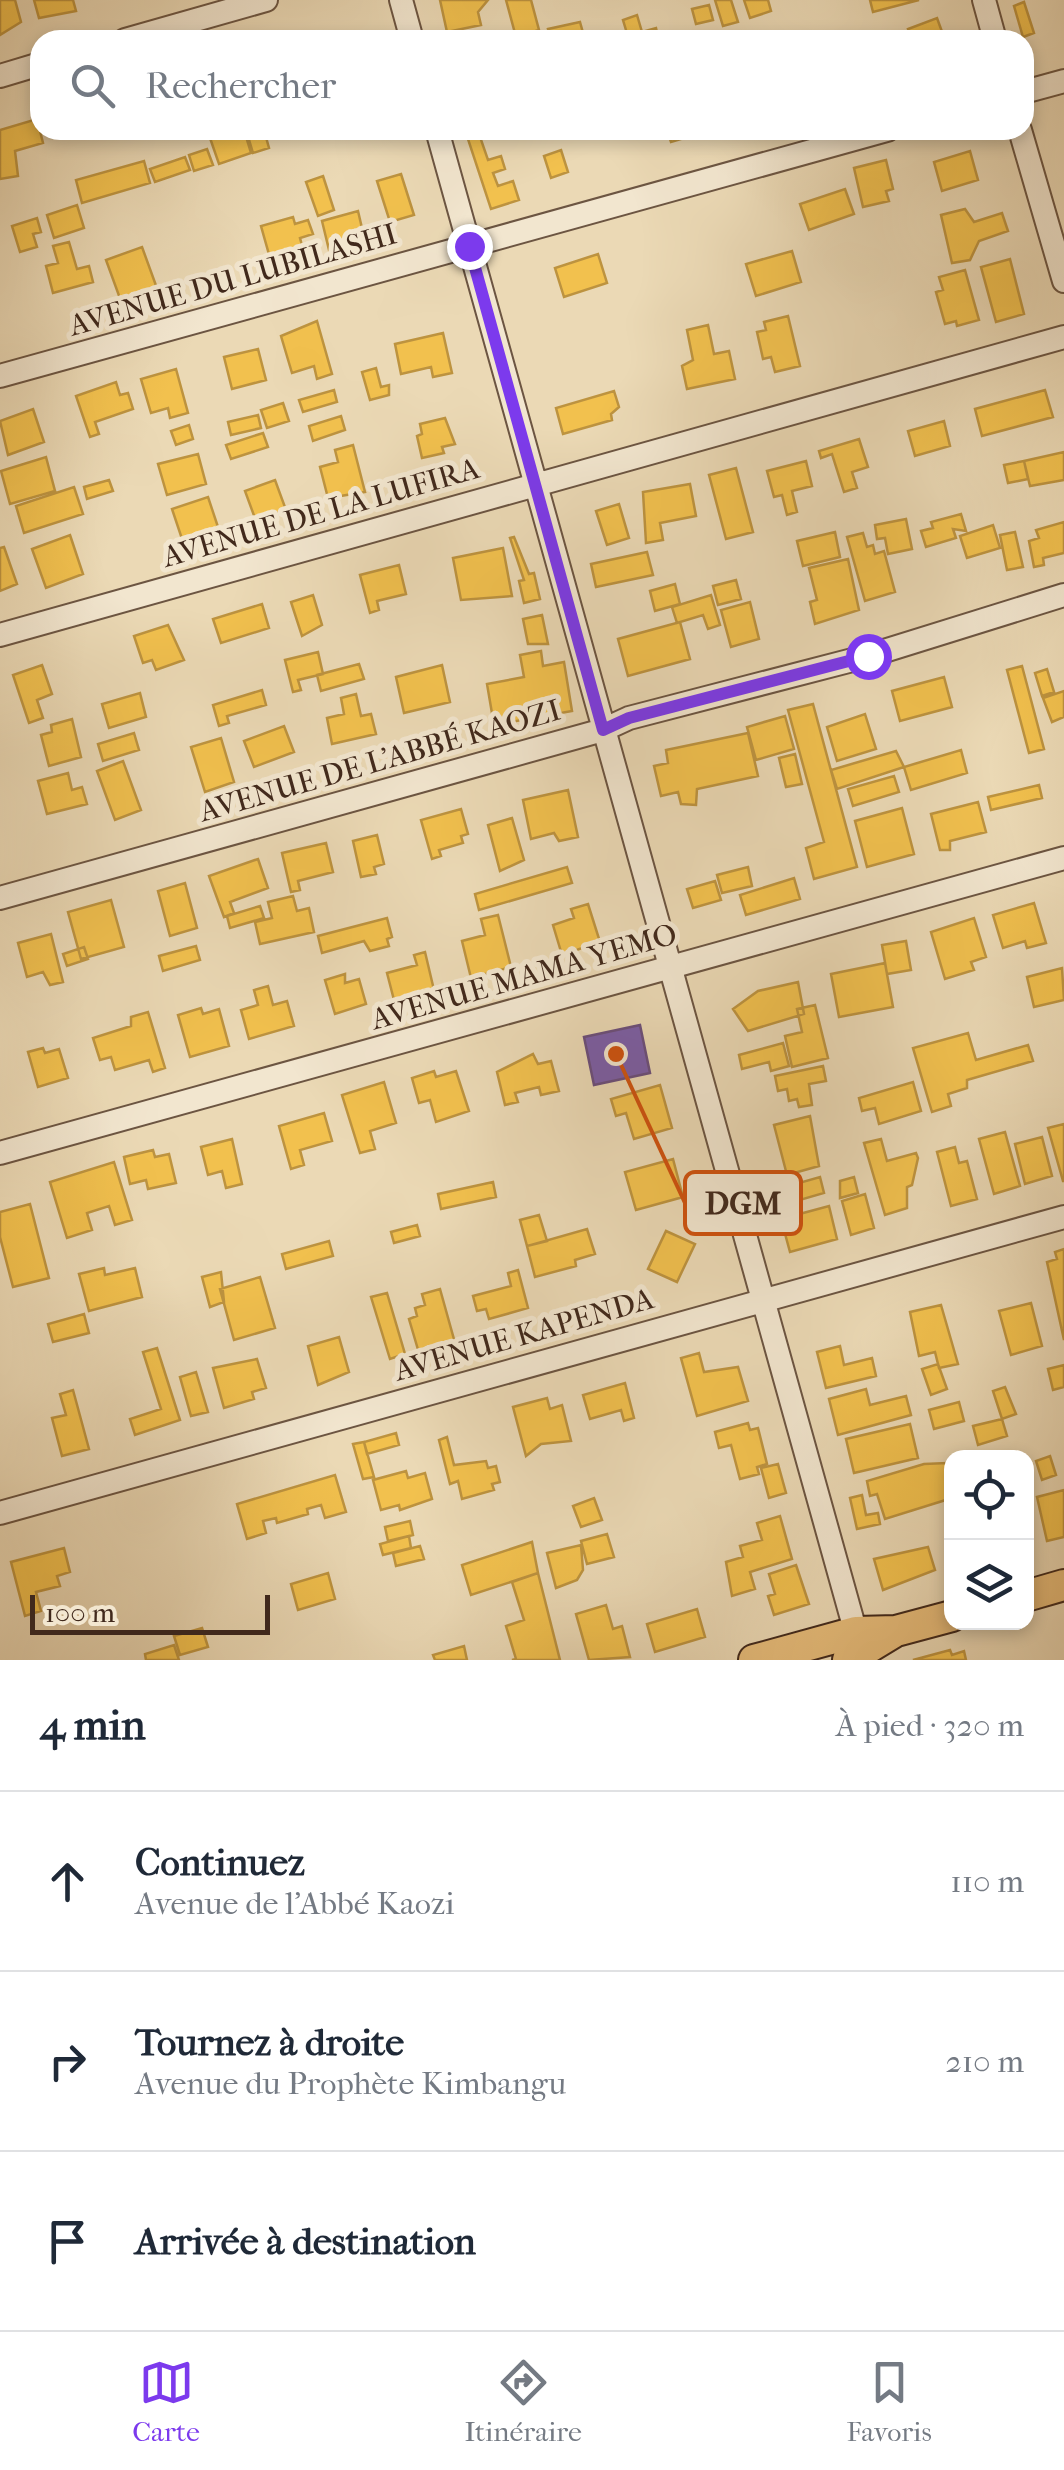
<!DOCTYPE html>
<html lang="fr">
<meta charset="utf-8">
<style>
:root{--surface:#fff;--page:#f6f6f7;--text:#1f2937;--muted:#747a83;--line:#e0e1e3;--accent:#7c3aed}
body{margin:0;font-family:"IM FELL French Canon",serif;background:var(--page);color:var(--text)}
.controls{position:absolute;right:30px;bottom:30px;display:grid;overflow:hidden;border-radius:20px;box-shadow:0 5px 15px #0003}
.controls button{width:90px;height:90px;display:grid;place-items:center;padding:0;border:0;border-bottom:2px solid var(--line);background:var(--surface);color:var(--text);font:50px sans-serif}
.scale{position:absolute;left:30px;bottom:25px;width:240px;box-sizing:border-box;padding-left:10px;border:5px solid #41291c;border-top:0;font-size:28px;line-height:35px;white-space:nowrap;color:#41291c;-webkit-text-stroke:8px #f2e6cf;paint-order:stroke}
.stop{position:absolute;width:30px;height:30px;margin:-22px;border:8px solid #7c3aed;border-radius:50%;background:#fff}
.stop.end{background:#7c3aed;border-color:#fff;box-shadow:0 2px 10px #0008}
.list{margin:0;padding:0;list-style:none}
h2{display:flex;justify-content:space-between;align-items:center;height:130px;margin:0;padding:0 40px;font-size:42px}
h2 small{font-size:32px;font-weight:400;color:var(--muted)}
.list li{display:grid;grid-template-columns:65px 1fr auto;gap:30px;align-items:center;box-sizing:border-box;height:180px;padding:0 40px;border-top:2px solid var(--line)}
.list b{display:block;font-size:38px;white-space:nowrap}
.list p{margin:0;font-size:32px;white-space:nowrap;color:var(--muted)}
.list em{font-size:32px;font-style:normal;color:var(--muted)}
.icon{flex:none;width:55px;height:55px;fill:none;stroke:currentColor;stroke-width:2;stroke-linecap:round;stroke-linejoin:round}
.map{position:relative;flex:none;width:1064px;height:1660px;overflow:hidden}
.search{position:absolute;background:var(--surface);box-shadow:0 5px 15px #0003;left:30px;right:30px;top:30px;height:110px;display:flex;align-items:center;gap:25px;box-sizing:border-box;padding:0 35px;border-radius:30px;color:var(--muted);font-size:38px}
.sheet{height:670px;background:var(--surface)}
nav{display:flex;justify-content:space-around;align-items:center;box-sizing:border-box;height:140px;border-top:2px solid var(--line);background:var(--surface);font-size:28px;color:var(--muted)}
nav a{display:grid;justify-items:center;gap:5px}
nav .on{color:var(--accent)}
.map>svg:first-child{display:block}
</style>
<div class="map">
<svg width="1064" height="1660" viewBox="0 0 1064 1660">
<rect width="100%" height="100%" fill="#ebd9b5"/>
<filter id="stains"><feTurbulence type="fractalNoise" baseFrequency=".002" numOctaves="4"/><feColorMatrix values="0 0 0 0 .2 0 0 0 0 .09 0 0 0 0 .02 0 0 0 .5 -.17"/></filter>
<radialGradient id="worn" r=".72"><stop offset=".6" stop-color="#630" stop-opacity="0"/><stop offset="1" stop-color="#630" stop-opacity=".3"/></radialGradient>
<path fill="#f2c14e" stroke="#bd933f" stroke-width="2.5" d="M0,0h15l6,22 -21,13z
M34,0h39l3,11 -37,7z
M440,0h48l-10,12 3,13 -34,7z
M506,0h25l8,30 -23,7z
M715,0h16l7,22 -15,4z
M744,0h24l3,11 -21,7z
M870,0h49l-46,12z
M1024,2l10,31 -11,4 -9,-31z
M709,5l4,15 -17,4 -4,-15z
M637,15l5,17 14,-4 2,9 -29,3 -6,-20z
M937,18l8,22h-33l-4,-11z
M580,22l5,18h-34l-3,-11z
M37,119l6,24 -28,8 3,25 -18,3v-49z
M234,130h10l7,23 -32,11 -9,-26z
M264,130l5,18 -16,5 -6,-20z
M484,130l-5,4 9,26 13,-4 4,13 -12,4 5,13 15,-5 6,19 -28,9 -25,-76z
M667,130h44l-40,12z
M207,149l6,16 -19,6 -5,-16z
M561,150l7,22 -17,6 -7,-22z
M970,151l8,29 -36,11 -8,-29z
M185,157l5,13 -35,12 -5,-13z
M886,160l7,29 -7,2 3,10 -26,6 -9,-39z
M144,161l6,22 -68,20 -6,-23z
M401,174l13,41 -24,7 -13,-41z
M323,176l11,34 -16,6 -12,-34z
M845,189l9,25 -45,16 -9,-26z
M77,205l7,23 -30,10 -7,-23z
M965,209l9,13 28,-9 6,18 -29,10 -9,19 -18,3 -11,-48z
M358,211l7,30 -36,9 -7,-29z
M293,217l2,7 13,-4 5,14 -13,4 3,11 -33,9 -9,-32z
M37,218l4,14 -8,2 4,13 -17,5 -8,-26z
M69,242l8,27 12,-3 4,16 -40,11 -7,-27 12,-3 -5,-17z
M142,247l16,44 -36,13 -16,-44z
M792,251l9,31 -45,14 -10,-32z
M598,254l9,29 -43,14 -9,-29z
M1010,259l14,55 -28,8 -15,-55z
M965,270l14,50 -22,6 -1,-5 -11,3 -9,-32 7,-2 -4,-13z
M788,316l12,50 -25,6 -4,-15 -8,2 -6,-27 9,-2 -2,-8z
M317,321l15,53 -15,5 -3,-13 -22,7 -11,-37z
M708,325l6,29 15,-3 6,28 -48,10 -5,-23 11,-6 -6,-30z
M443,333l9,40 -19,4 -2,-10 -30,7 -6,-30z
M258,349l8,31 -34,9 -8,-32z
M376,368l5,19 8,-2v10l-19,5 -8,-28z
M176,369l12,44 -18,5 -2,-10 -17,5 -10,-34z
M116,382l4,13 8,-2 5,16 -38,13 4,12 -9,3 -14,-41z
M334,390l3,12 -34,10 -4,-12z
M1045,390l8,27 -71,19 -7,-27z
M614,391l5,16 -8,7 1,6 -49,14 -7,-26z
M283,403l6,18 -22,7 -6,-18z
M33,409l11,33 -36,13 -8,-34z
M258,415l3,13 -30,7 -3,-13z
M341,416l4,14 -32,11 -4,-15z
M445,418l10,26 -13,3 2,6 -22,5 -5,-22 5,-2 -2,-10z
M944,421l6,25 -35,10 -7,-25z
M189,425l4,14 -17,6 -5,-14z
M263,433l5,14 -37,12 -5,-14z
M859,439l9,28 -16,5 5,16 -13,4 -12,-38 -11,4 -2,-7z
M353,445l12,47 -37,6 -8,-31 18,-5 -3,-12z
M1064,452v28l-34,6 -6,-25z
M198,454l8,30 -39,11 -9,-31z
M46,457l9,34 -45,13 -9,-33z
M806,461l6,25 -20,5 5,21 -10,3 -5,-20 -8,2 -7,-26z
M1024,461l4,18 -20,4 -4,-18z
M736,468l17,64 -27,7 -17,-64z
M109,480l4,11 -26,8 -3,-12z
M275,480l11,30 -30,11 -11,-30z
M690,484l6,32 -36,7 3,17 -17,3 -3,-51z
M74,487l9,27 -59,19 -8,-27z
M208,497l11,33 -36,12 -11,-33z
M619,504l10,34 -22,7 -11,-34z
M961,514l5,17 -13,-2 3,9 -30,9 -5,-16 12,-3 -2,-6z
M906,519l6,30 -24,5 -3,-16 -8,1 -2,-14z
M1064,522v31l-21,5 1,7 -10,2 -5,-26 10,-3 -3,-8z
M993,525l7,23 -33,10 -7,-22z
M835,532l5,25 -37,9 -6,-25z
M1015,532l8,35 -16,3 -7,-35z
M863,533l4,14 6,-2 2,9 9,-3 11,41 -30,9 -18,-64z
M70,535l13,39 -37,14 -14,-39z
M514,537l15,37 5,-1 6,26 -16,4 -5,-22 5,-1 -14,-42z
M4,547l13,37 -17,7v-43z
M503,548l9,48 -51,4 -8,-42z
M647,552l6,23 -57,12 -5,-23z
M848,559l11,51 -44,14 -5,-22 7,-2 -8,-32z
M399,565l7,29 -29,7 2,9 -9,3 -10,-38z
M736,580l5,19 -23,6 -5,-19z
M675,584l5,20 -25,7 -5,-20z
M313,595l9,30 -20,11 -11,-34z
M711,595l9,30 -12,4 -5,-14 -26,8 -5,-16z
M750,602l9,37 -28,8 -10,-37z
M262,604l7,24 -48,15 -8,-24z
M542,615l6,29h-20l-5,-25z
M680,622l10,37 -62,17 -10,-37z
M168,625l16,35 -28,10 -4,-10 -9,3 -9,-27z
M541,651l2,15 21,-4 8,49 -78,14 -7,-41 37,-7 -4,-22z
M318,652l5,22 -25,6 3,10 -8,2 -8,-32z
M359,664l5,15 -43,12 -4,-16z
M42,665l10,29 -15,6 6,18 -14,5 -16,-48z
M442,665l8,37 -46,11 -8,-36z
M1022,666l22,83 -15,4 -22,-83z
M1047,669l7,23 -12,4 -7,-23z
M944,677l8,30 -52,14 -8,-30z
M262,690l4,15 -39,11 2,7 -10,3 -6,-21z
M1064,691v26l-12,5 -9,-24z
M140,693l6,24 -37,11 -7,-24z
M356,694l5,22 10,-2 5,20 -44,10 -5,-26 17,-4 -3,-16z
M813,704l44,163 -43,12 -8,-31 18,-6 -36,-132z
M865,714l11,35 -39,12 -10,-34z
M785,716l9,33 -38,11 -9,-33z
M72,719l9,38 -32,9 -8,-31 11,-3 -1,-7z
M284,726l10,26 -40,15 -10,-26z
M134,733l5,17 -36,11 -5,-17z
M748,733l10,43 -61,13 -1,16 -15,-1 -3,-12 -17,4 -7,-30 14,-3 -2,-13z
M221,738l13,44 -29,10 -14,-45z
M961,750l6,23 -56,17 -7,-23z
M896,751l8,16 -67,22 -6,-19z
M795,754l7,30 -16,3 -7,-29z
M123,761l18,49 -26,10 -18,-49z
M68,773l4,17 10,-3 5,17 -40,10 -9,-33z
M894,776l5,16 -46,14 -5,-17z
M1039,785l3,13 -51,12 -3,-13z
M568,790l10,47 -19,4 -5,-8 -23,6 -8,-39z
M978,802l8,30 -36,9v9h-10l-9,-36z
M902,808l12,46 -47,13 -12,-46z
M461,809l7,25 -7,2 2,7 -24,7 2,6 -9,3 -11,-39z
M512,818l12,42 -24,11 -12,-46z
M377,835l7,29 -10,3 2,7 -15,3 -8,-36z
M326,843l7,29 -35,9 2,9 -9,2 -9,-39z
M258,859l10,29 -38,14 4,11 -10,4 -15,-41z
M567,867l5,16 -93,27 -4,-16z
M748,867l4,19 -30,7 -5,-18z
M794,878l6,21 -54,16 -6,-20z
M715,881l6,19 -28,8 -6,-19z
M185,883l12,45 -27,8 -12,-45z
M293,896l4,15 12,-3 5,24 -54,12 -5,-22 17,-4 -4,-16z
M111,900l13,47 -43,12 -13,-47z
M1034,903l12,40 -19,5 -2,-7 -22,7 -10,-33z
M588,904l12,38 -38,13 -9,-30 21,-7 -3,-9z
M260,906l4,12 -34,10 -3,-12z
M498,915l13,52 -40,11 -9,-37 23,-6 -4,-16z
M387,918l5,19 -5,2 2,7 -19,5 -6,-10 -42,12 -4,-17z
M974,918l12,39 -15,5 3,8 -29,9 -14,-47z
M51,934l12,48 -13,3 -7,-13 -16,5 -9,-34z
M906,941l5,29 -24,4 -5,-29z
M196,946l4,14 -37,11 -4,-15z
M84,947l4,12 -21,7 -4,-12z
M425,952l9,38 -40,10 -7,-27 30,-8 -3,-10z
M885,963l8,44 -54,10 -8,-43z
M1062,968l2,32 -30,7 -7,-30z
M345,974v9l14,-4 7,25 -31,10 -10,-34z
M798,982l6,32 -56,17 -15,-22 25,-18z
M268,986l5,19 14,-4 7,25 -45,13 -8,-29 17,-5 -4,-15z
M815,1005l13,53 -36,9 -7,-31 17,-4 -5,-23z
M201,1008l2,6 16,-5 10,37 -39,11 -12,-42z
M148,1012l17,56 -12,4 -4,-12 -34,10 -4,-13 -11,3 -7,-22 38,-12v-9z
M968,1033l8,27 52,-15 5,16 -66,19v8l-19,6 3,12 -19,6 -19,-64z
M783,1043l6,23 -18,5 -2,-9 -27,7 -3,-14z
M43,1048l2,5 14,-4 9,29 -30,9 -10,-35z
M533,1054l5,10 13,-3 8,30 -18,4 -2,-8 -24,6 3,9 -13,3 -8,-33z
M823,1066l3,15 -17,3 3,21 -13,2 -2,-8 -8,2 -2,-12 -9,2 -3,-15z
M434,1071l2,6 20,-6 13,40 -33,11 -6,-22 -11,3 -7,-25z
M384,1082l12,41 -26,8 5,18 -15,4 -18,-58z
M913,1082l8,29 -42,13 -4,-16 -13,3 -3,-13z
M660,1085l12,43 -38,11 -8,-26 -10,3 -5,-17z
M324,1113l8,28 -32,9 4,15 -13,4 -12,-43z
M810,1116l9,50 -32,9 -13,-50z
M1064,1124v57h-1l-15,-53z
M1005,1132l15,54 -26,8 -15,-55z
M1042,1137l10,39 -27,8 -10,-40z
M232,1139l10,45 -16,4 -4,-17 -14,4 -7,-28z
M881,1139l6,22 29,-8 2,5 -6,27 -5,2v21l-22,7 -21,-72z
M955,1147l4,16 8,-2 10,38 -26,7 -14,-54z
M153,1150l2,7 14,-3 7,29 -28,6 -2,-9 -16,4 -6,-27z
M673,1159l10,38 -47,13 -11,-38z
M114,1162l18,58 -17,5 -6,-19 -22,7 5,17 -25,8 -17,-56z
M820,1177l4,16 -35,10 3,11 -20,5 -3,-11 9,-2 -4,-16z
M854,1177l4,16 -18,5v-17z
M493,1182l3,15 -55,12 -3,-15z
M865,1194l9,34 -23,7 -9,-34z
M30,1204l19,74 -36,9 -13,-50v-25z
M829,1206l8,33 -47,13 -9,-33z
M539,1215l8,26 -20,5 -7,-26z
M417,1225l3,11 -26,7 -3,-11z
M587,1229l8,25 -20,6 1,6 -41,11 -8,-31z
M666,1231l29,13 -18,38 -29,-13z
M329,1241l4,15 -47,13 -4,-15z
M1064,1249v91l-17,-78 10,-3 -2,-7z
M104,1268l1,7 30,-7 7,29 -53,14 -10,-37z
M518,1270l10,38 -39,11 -3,-10 -9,2 -4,-15 38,-10 -3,-13z
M221,1272l3,30 -14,5 -8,-30z
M260,1277l15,51 -41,12 -14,-51z
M440,1289l15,54 -36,10 -10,-34 8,-3 -2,-8 10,-3 -3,-11z
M387,1293l18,61 -15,5 -19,-62z
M1031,1303l11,43 -31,9 -12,-44z
M941,1305l17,59 -19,4 -4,-16 -16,4 -9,-44z
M84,1314l5,19 -36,9 -5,-18z
M339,1337l10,35 -31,13 -10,-39z
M840,1346l4,19 28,-7 4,18 -50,12 -9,-36z
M157,1348l23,72 -45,15 -5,-16 31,-10 -18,-57z
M699,1353l5,19 34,-5 10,34 -51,15 -16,-58z
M257,1359l9,29 -14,4 2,7 -30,9 -11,-40z
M938,1364l9,25 -16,6 -9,-26z
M1064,1365v22l-11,3 -5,-21z
M196,1372l12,40 -17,4 -11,-39z
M625,1383l9,35 -10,3 -3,-11 -31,9 -7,-24z
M1005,1387l11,27 -14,5 -9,-28z
M866,1389l4,16 36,-9 5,19 -73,20 -9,-36z
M73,1390l16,59 -27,7 -10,-38 14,-3 -6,-21z
M547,1398l3,11 12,-4 9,36 -30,3 -15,12 -13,-49z
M959,1402l5,19 -30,8 -5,-19z
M1002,1419l5,17 -29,9 -5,-19z
M748,1423l2,7 8,-2 9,36 -10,3 2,7 -19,5 -9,-34 -12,3 -4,-16z
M910,1424l8,34 -64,15 -8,-34z
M396,1433l3,12 -32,9 -3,-12z
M447,1437l7,28 32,-4 2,7 8,-2 4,16 -8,2 2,6 -32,9 -4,-18 -8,3 -11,-44z
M364,1442l10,35 -11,2 -10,-35z
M1050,1456l6,19 -14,5 -6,-19z
M947,1463l5,35 -67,21 -8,-25 -7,2 -3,-15 57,-17z
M778,1464l8,29 -17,5 -8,-30z
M406,1471l2,7 17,-5 7,26 -32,11 -1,-5 -18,5 -8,-30z
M335,1475l11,37 -21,6 -4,-13 -14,4 1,5 -31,9 -1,-5 -13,3 3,12 -19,6 -10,-35z
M1064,1490v47l-17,4 -10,-44z
M862,1495l4,20 12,-2 2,11 -23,5 -7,-31z
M594,1498l8,22 -21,7 -8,-21z
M780,1516l12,43 -42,13 5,17 -23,7 -6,-34 17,-5 -3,-11 22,-6 -5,-17z
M410,1521l3,14 -25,6 -3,-14z
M607,1534l7,23 -27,7 -6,-23z
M409,1536l2,12 -28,7 -3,-11z
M532,1542l6,31 -67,22 -9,-30z
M581,1545l2,25 -6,10 -21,8 -9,-35z
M420,1546l4,13 -28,7 -3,-13z
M928,1547l7,23 -52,20 -9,-31z
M64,1548l6,24 -13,4 3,10 -24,6 5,19 -16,5 -14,-54z
M796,1565l13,39 -35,11 -6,-19 7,-2 -6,-20z
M328,1573l7,26 -37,11 -7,-26z
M538,1573l22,87h-48l4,-1 -10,-33 18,-6 -12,-38z
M606,1605l7,24 9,-3 8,31 -41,3 -13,-46z
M697,1609l8,28 -50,15 -8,-28z
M202,1628l6,19 -28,8 -6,-19z
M174,1645l5,15h-33l-1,-6z
M464,1646l3,14h-32l-2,-5z
M950,1650l2,5 12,-4 2,9h-53z"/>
<path fill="#7b5ea7" stroke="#6a4e7d" stroke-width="2.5" d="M640,1025l10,48 -56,12 -10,-48z"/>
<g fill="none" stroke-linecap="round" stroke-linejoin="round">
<g stroke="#6c5542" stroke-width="26">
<path id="minor" d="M401,0l11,40
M984,0l11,40
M125,40l141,-40
M0,76l40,-12
M1024,92l40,-11
M437,130l422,1514
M1020,130l44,151
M0,376l887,-246
M0,635l1064,-298
M0,898l603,-168 26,-12 239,-62 196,-61
M0,1153l1064,-295
M0,1513l1064,-296"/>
</g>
<g stroke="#41291c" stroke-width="34">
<path id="major" d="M1026,1596l38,-11
M754,1660l102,-28 40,-1 56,-15
M848,1660l48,-29"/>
</g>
<use href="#minor" stroke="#f2e6cf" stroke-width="22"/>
<use href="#major" stroke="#e6bc7a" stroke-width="30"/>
</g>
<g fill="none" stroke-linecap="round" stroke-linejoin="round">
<path stroke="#7c3aed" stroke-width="12" d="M469,246l134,484 26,-12 239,-62"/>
</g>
<g text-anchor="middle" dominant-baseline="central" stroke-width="10" stroke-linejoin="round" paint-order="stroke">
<g font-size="30" fill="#41291c" stroke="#f2e6cf">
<text transform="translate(233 280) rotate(-16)">AVENUE DU LUBILASHI</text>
<text transform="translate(321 513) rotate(-16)">AVENUE DE LA LUFIRA</text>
<text transform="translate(380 761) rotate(-16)">AVENUE DE L'ABBÉ KAOZI</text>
<text transform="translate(524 977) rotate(-16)">AVENUE MAMA YEMO</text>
<text transform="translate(524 1335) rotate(-16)">AVENUE KAPENDA</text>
</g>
</g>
<path fill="none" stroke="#cf520e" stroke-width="4" d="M616 1054L685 1203"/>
<circle fill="#cf520e" stroke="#f2e6cf" stroke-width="4" cx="616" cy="1054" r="10"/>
<rect fill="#f2e6cf" stroke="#cf520e" stroke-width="4" x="685" y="1172" width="116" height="62" rx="10"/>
<g font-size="32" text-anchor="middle" font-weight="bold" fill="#41291c">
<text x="743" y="1214">DGM</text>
</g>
<rect width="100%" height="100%" filter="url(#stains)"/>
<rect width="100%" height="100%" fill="url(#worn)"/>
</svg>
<div class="controls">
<button><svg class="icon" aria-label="locate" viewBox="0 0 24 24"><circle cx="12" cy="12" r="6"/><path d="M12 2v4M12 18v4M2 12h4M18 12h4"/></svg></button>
<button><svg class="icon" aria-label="layers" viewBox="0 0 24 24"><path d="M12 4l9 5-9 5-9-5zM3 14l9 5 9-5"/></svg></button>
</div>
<div class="scale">100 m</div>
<div class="stop" style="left:868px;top:656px"></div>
<div class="stop end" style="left:469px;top:246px"></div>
<div class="search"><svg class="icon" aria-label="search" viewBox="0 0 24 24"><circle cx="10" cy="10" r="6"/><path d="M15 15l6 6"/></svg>Rechercher</div>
</div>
<section class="sheet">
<h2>4 min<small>À pied · 320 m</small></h2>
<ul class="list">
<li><svg class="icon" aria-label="ahead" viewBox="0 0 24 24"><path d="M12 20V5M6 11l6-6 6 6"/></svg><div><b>Continuez</b><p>Avenue de l'Abbé Kaozi</p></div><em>110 m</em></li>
<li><svg class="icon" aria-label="right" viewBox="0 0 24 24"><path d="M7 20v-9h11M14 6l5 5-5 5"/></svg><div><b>Tournez à droite</b><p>Avenue du Prophète Kimbangu</p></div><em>210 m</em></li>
<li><svg class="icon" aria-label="arrive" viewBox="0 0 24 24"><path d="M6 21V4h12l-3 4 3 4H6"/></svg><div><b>Arrivée à destination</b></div></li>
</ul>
</section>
<nav>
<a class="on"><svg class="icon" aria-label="map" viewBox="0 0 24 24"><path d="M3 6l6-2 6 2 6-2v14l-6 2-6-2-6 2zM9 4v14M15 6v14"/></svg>Carte</a>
<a><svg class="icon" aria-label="directions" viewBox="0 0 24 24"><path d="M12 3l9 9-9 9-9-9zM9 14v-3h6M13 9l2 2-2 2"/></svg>Itinéraire</a>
<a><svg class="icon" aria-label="saved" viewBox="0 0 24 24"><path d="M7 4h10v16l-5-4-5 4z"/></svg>Favoris</a>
</nav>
